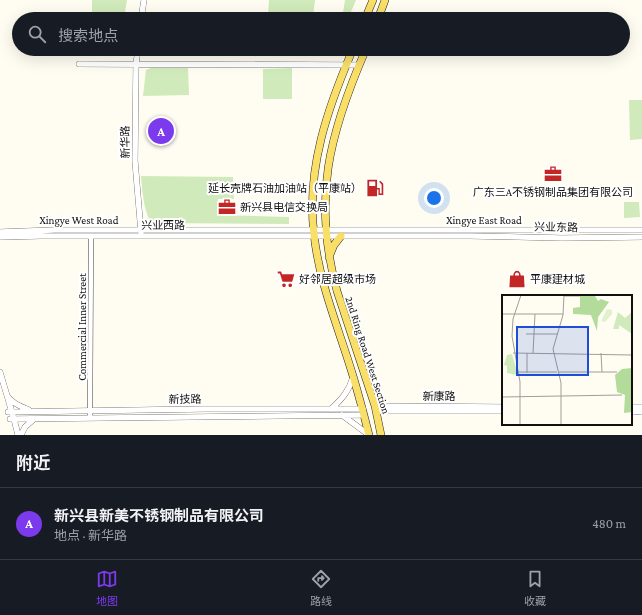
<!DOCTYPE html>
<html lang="zh">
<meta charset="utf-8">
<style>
:root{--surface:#171b24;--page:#20242c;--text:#f1f3f6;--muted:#9ea1a6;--line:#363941;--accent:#7c3aed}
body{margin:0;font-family:"Crimson Pro","Noto Sans SC",serif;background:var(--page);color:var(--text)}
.you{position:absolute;left:434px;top:198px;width:14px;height:14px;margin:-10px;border:3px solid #fff;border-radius:50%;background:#1a73e8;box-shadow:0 0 0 6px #1a73e833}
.badge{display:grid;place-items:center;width:26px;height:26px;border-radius:50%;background:var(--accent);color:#fff;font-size:13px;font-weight:700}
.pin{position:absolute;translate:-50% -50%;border:2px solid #fff;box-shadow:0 1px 4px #0006}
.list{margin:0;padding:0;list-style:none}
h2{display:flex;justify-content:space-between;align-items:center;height:52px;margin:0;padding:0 16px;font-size:17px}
h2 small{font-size:13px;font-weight:400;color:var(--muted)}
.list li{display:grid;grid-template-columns:26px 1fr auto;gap:12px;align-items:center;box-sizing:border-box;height:72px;padding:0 16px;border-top:1px solid var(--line)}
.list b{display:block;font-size:15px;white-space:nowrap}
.list p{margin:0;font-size:13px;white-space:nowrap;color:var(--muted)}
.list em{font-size:13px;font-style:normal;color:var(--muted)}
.icon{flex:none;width:22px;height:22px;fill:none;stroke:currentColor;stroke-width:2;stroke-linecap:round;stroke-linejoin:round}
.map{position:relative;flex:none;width:642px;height:435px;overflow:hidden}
.search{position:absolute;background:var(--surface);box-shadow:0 4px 16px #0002;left:12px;right:12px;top:12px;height:44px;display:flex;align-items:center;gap:10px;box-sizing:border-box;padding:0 14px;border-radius:22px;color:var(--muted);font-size:15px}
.sheet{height:124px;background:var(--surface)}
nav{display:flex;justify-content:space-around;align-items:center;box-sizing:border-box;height:56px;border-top:1px solid var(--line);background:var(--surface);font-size:11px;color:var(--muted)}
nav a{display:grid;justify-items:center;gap:2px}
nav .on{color:var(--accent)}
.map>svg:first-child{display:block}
</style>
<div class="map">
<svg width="642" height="435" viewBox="0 0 642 435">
<rect width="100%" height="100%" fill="#fffdf2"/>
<path fill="#d1eabb" d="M92,0h35l-2,12h-33z
M269,0h46l-2,17 -45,-2z
M345,0h11l-8,19h-6z
M151,68h37l1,27 -46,1 3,-26z
M292,68v31h-29v-30z
M629,100h13v39l-12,1z
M141,176l92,1 1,22h-16v16l71,2v7l-136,-1c-9,-5 -11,-36 -12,-47z
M624,202h15l1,15 -16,1z"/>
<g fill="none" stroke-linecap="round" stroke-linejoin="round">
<g stroke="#434343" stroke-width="5.5">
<path id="minor" d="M90,418l1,-182"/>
</g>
<g stroke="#434343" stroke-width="6">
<path id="tertiary" d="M141,19l3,-19
M138,49l-2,15 -1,97 6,71
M79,64l280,1
M0,232l54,-2h588
M0,237l40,-1h431l91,2 80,-1
M0,372l14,47 4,16
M8,397c5,7 14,10 21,13
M375,406l128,1
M631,407h11
M331,409c11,-10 18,-18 22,-32
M376,411h127
M631,411l11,1
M8,412l196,-3h159
M342,415l27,20
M10,419l354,-4
M21,435l4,-8 9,-8"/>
</g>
<g stroke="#212121" stroke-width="8">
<path id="primary" d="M365,19l8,-19
M378,19l7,-19
M353,49c-25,58 -47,120 -39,185 5,49 25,95 39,142 6,20 11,39 16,59
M366,49c-37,85 -54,150 -29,242l38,115 6,29
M329,257l5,-12 7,-9"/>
</g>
<use href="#minor" stroke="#fff" stroke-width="4.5"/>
<use href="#tertiary" stroke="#fff" stroke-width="5.5"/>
<use href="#primary" stroke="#f9de68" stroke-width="7"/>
</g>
<defs>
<g id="office-bare" transform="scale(1.38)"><path d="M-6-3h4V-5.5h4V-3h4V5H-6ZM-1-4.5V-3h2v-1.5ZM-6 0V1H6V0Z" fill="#c22725" stroke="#fff" stroke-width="2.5" paint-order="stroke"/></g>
<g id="fuel-bare" transform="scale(1.38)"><path d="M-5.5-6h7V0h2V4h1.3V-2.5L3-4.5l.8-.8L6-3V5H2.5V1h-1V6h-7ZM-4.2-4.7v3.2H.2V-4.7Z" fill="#c22725" stroke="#fff" stroke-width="2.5" paint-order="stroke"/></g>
<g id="supermarket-bare" transform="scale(1.38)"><path d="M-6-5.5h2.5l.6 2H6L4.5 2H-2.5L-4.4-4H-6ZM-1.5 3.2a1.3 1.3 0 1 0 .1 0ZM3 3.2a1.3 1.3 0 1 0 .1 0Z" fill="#c22725" stroke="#fff" stroke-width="2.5" paint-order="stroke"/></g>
<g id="shop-bare" transform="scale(1.38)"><path d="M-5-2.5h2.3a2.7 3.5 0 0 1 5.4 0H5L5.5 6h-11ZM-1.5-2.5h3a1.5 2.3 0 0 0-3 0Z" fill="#c22725" stroke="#fff" stroke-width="2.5" paint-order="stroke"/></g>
</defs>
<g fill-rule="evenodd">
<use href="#office-bare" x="553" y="174"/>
<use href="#fuel-bare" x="375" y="188"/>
<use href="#office-bare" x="227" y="207"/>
<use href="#supermarket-bare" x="286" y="279"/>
<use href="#shop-bare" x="517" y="279"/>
</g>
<g text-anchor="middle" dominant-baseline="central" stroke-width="4" stroke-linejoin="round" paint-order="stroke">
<g font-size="11" fill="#101010" stroke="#fff">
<text transform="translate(125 142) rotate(-91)">新华路</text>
<text x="79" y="220">Xingye West Road</text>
<text x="484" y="220">Xingye East Road</text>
<text x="163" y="225">兴业西路</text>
<text transform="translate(556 227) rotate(1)">兴业东路</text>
<text transform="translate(82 327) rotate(-90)">Commercial Inner Street</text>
<text transform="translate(368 355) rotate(72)">2nd Ring Road West Section</text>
<text x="439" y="396">新康路</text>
<text transform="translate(185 399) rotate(-1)">新技路</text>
</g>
<g font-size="11" fill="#101010" stroke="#fff" text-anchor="start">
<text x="362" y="188" text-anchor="end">延长壳牌石油加油站（平康站）</text>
<text x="553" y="192" text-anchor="middle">广东三A不锈钢制品集团有限公司</text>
<text x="240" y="207">新兴县电信交换局</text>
<text x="299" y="279">好邻居超级市场</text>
<text x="530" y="279">平康建材城</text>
</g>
</g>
<g transform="translate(502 295)">
<rect width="130" height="130" fill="#fffdf2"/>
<path d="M116,17l7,6 7,-6v22l-13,-9v4h-6zM10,59l6,21 -11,-2v-7l-3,-1 3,-10z" fill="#d1eabb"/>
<path d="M78,0l15,1 3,5 3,-2 8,3 -11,15 -1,14 -6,-16 -18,-1v-6l7,-1zM130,73v44l-8,1 1,-18 -8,-3 -2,-17 7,-6z" fill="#b3db9a"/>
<path d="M105,14l5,1v4l-7,8 -4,-1z" fill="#e2f1cd"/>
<path fill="none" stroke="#9f9e98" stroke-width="1" d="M62,1h16M0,19h61M24,39h31M11,58l119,2M31,58l2,-39M99,58l1,19h15M16,77h39M57,77h43M25,78v-20M0,102l120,-2M18,130v-43l-8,-46 1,-17 8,-24M59,130v-42l-8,-34 10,-34 1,-20"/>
<path fill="#1d4ed8" fill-opacity="0.15" stroke="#1d4ed8" stroke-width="2" d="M15,32h71v48h-71z"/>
<rect width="130" height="130" fill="none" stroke="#101010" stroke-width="2"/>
</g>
</svg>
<div class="you"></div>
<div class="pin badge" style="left:161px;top:131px">A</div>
<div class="search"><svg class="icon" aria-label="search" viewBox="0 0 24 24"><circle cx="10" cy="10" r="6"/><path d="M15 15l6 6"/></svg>搜索地点</div>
</div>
<section class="sheet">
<h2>附近<small></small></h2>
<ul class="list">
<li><span class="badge">A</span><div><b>新兴县新美不锈钢制品有限公司</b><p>地点 · 新华路</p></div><em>480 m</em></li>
</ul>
</section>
<nav>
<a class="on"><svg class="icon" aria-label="map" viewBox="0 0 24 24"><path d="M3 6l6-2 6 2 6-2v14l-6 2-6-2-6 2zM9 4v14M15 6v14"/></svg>地图</a>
<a><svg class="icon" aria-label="directions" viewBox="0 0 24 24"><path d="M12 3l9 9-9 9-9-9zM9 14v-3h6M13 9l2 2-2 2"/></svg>路线</a>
<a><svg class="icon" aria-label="saved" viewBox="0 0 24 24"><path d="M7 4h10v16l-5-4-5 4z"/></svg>收藏</a>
</nav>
